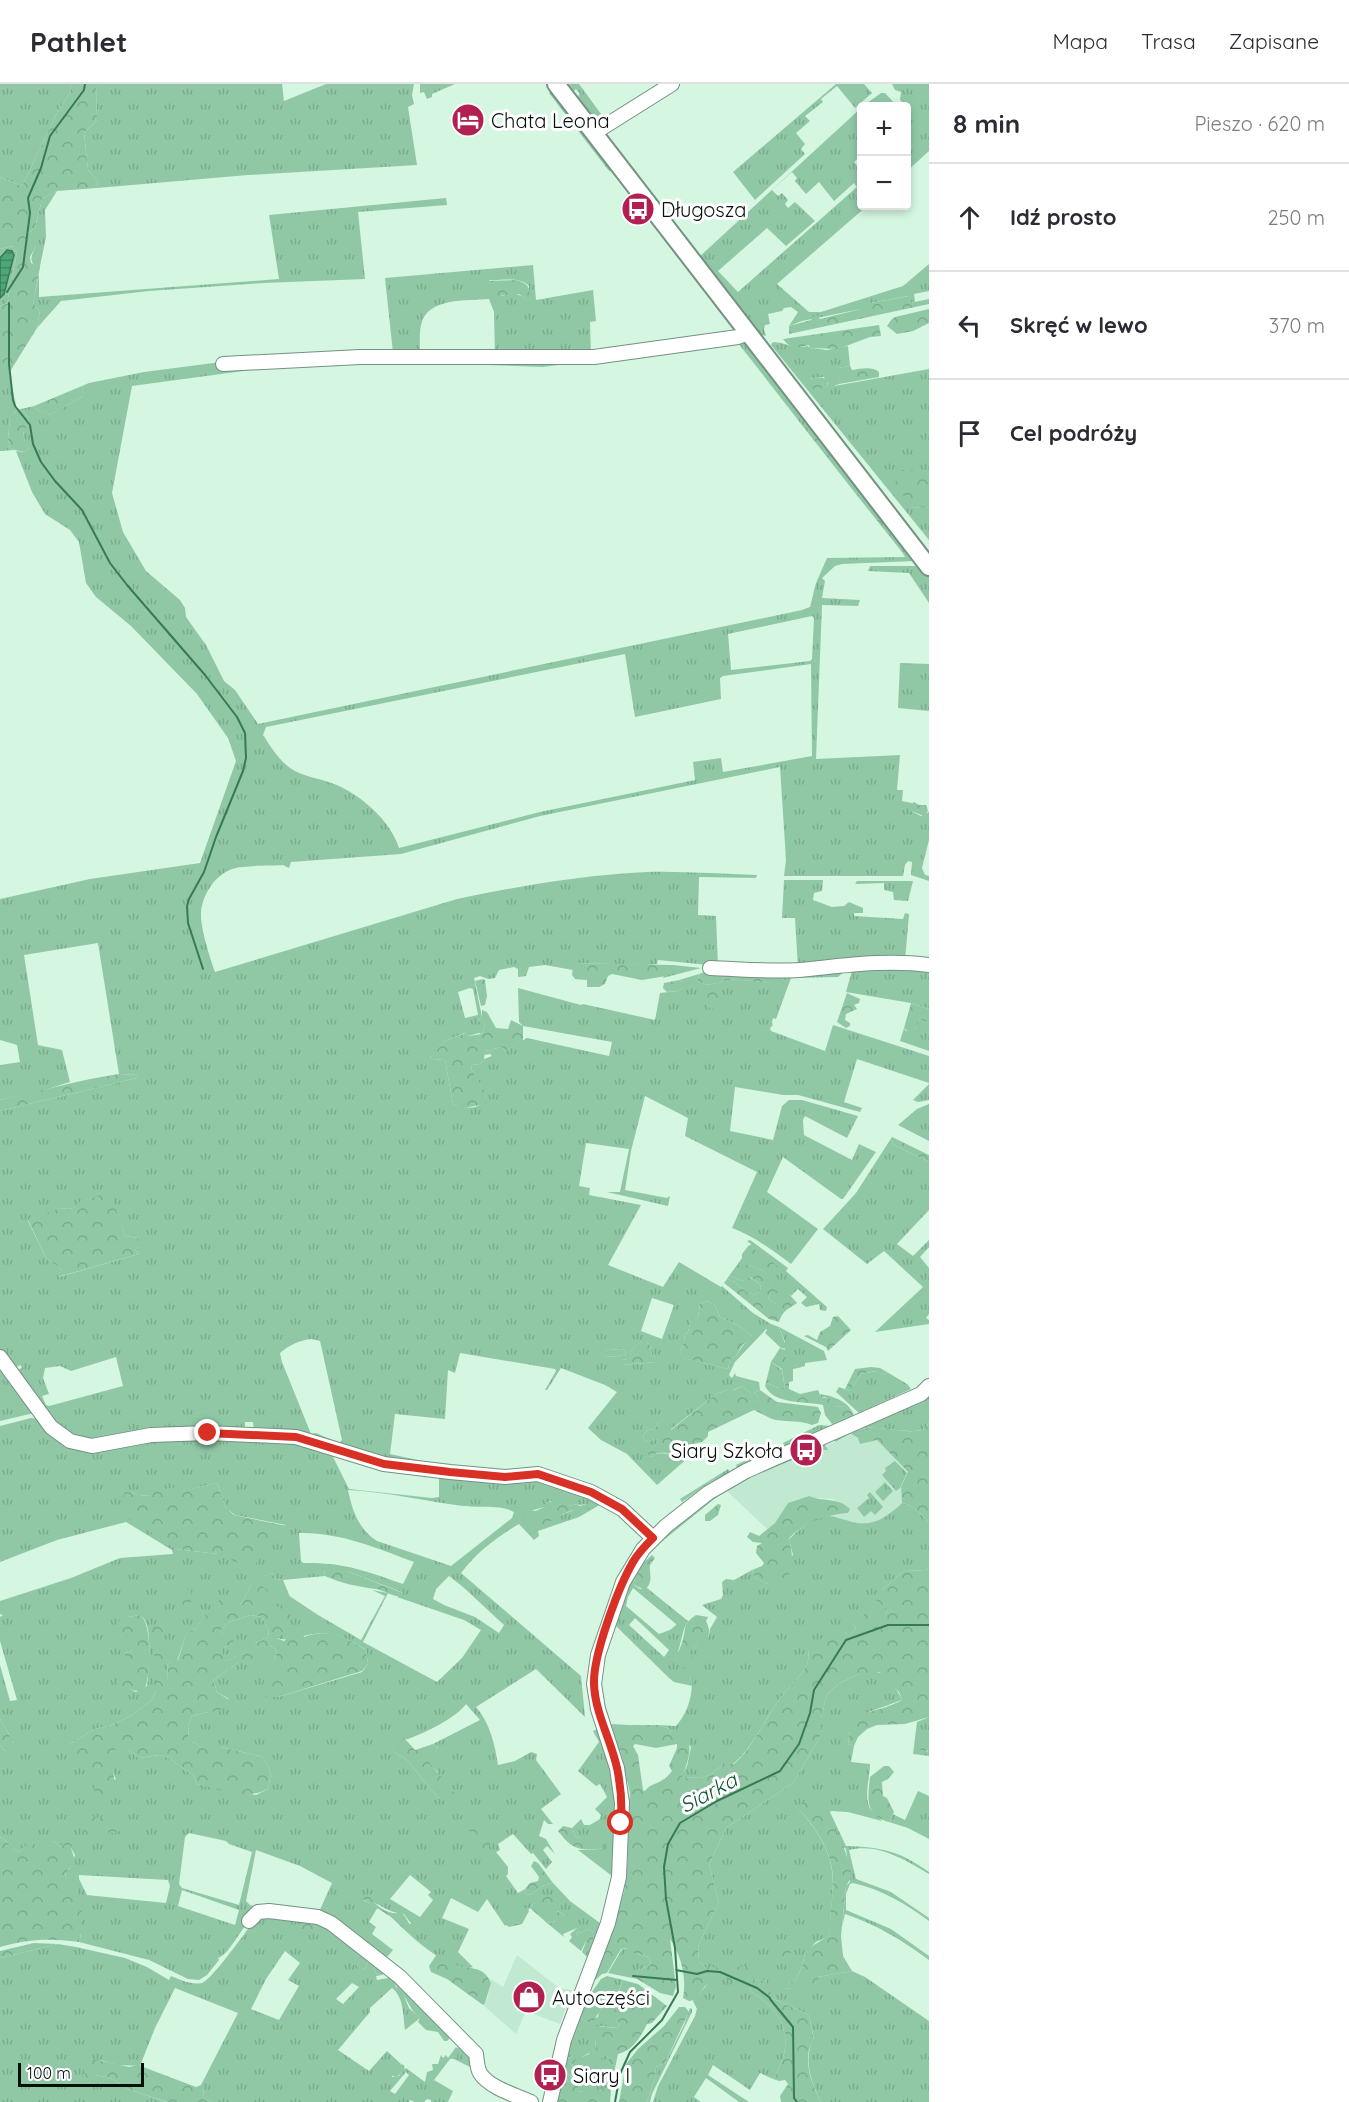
<!DOCTYPE html>
<html lang="pl">
<meta charset="utf-8">
<style>
:root{--surface:#fff;--page:#f7f7f7;--text:#2b2b33;--muted:#7c7c81;--line:#e1e1e2}
body{margin:0;font-family:Quicksand,sans-serif;background:var(--page);color:var(--text)}
.controls{position:absolute;right:18px;top:18px;display:grid;overflow:hidden;border-radius:6px;box-shadow:0 3px 9px #0003}
.controls button{width:54px;height:54px;display:grid;place-items:center;padding:0;border:0;border-bottom:2px solid var(--line);background:var(--surface);color:var(--text);font:30px sans-serif}
.scale{position:absolute;left:18px;bottom:15px;width:126px;box-sizing:border-box;padding-left:6px;border:3px solid #06100a;border-top:0;font-size:16px;line-height:21px;white-space:nowrap;color:#06100a;-webkit-text-stroke:4px #fff;paint-order:stroke}
.stop{position:absolute;width:18px;height:18px;margin:-14px;border:4px solid #d93025;border-radius:50%;background:#fff}
.stop.end{background:#d93025;border-color:#fff;box-shadow:0 2px 6px #0008}
.list{margin:0;padding:0;list-style:none}
h2{display:flex;justify-content:space-between;align-items:center;height:78px;margin:0;padding:0 24px;font-size:26px}
h2 small{font-size:20px;font-weight:400;color:var(--muted)}
.list li{display:grid;grid-template-columns:39px 1fr auto;gap:18px;align-items:center;box-sizing:border-box;height:108px;padding:0 24px;border-top:2px solid var(--line)}
.list b{display:block;font-size:22px;white-space:nowrap}
.list em{font-size:20px;font-style:normal;color:var(--muted)}
.icon{flex:none;width:33px;height:33px;fill:none;stroke:currentColor;stroke-width:2;stroke-linecap:round;stroke-linejoin:round}
.map{position:relative;flex:none;width:929px;height:2018px;overflow:hidden}
header{display:flex;align-items:center;gap:36px;box-sizing:border-box;height:84px;padding:0 30px;background:var(--surface);border-bottom:2px solid var(--line)}
header strong{font-size:28px}
nav{display:flex;gap:33px;margin-inline-start:auto;font-size:21px}
main{display:flex}
aside{flex:1;background:var(--surface)}
.map>svg:first-child{display:block}
</style>
<header>
<strong>Pathlet</strong>
<nav><a>Mapa</a><a>Trasa</a><a>Zapisane</a></nav>
</header>
<main>
<div class="map">
<svg width="929" height="2018" viewBox="0 0 929 2018">
<defs>
<pattern id="grass-tufts" width="24" height="20" patternUnits="userSpaceOnUse" patternTransform="scale(1.5)"><rect width="24" height="20" fill="#90c8a6"/><path d="M3 7l-1-3M5 7V3M7 7l1-3M15 17l-1-3M17 17v-4M19 17l1-3" fill="none" stroke="#7bab8e"/></pattern>
<pattern id="forest-crowns" width="20" height="18" patternUnits="userSpaceOnUse" patternTransform="scale(1.5)"><rect width="20" height="18" fill="#90c8a6"/><path d="M2 6a3 3 0 1 1 6 0M12 15a3 3 0 1 1 6 0" fill="none" stroke="#7bab8e"/></pattern>
<pattern id="water-rules" width="6" height="5" patternUnits="userSpaceOnUse" patternTransform="scale(1.5)"><rect width="6" height="5" fill="#4da777"/><path d="M0 2.5h6" fill="none" stroke="#3e8760"/></pattern>
</defs>
<rect width="100%" height="100%" fill="#d5f6e1"/>
<path fill="#c1e8d0" d="M851,1350l7,4 19,2 31,33 -7,14 1,16 -15,14 -14,6h-17l-27,-7 19,-3 -15,-14 -20,-1 -4,-2 -21,7 -13,20 -8,6 -41,-39 34,-17 58,-23h9l-1,-4z
M517,1871l42,33 13,2 -12,34 -34,-13 -10,23 -33,-29 4,-5 4,-17 -1,-4 13,8z"/>
<path fill="url(#grass-tufts)" fill-rule="evenodd" d="M0,0h70l1,8 -13,19 -36,75 -22,-9z
M96,0h186l2,17 42,-17h88l-2,11 2,9 -6,3 9,58 -169,10 -151,13 1,-7 -10,-11 -4,-37 13,-13z
M420,0h35l-23,10v3l-5,2 -3,-7 -4,1z
M569,0h10l25,34 -1,5 -5,2 -20,-29 2,-2 -4,-5 -2,2z
M836,0h28l8,9 -17,15 -18,-22 -16,13 2,3 -18,14 5,5 -14,12 9,11 -4,5 4,5 -50,46 -22,-28z
M892,0h37v67l-22,20v-57l4,-3 -11,-11 1,-8 -6,-2z
M552,7l61,78 -4,2 -60,-78z
M881,9h4l12,13h-34z
M861,24v7l-3,-2 3,5v38l-7,6 7,8 1,36h5l-90,78 32,28h12l82,-26 26,-22v27l-15,3 1,8 -5,1 -2,-7 -37,7 -10,4v2l-59,12 -13,5 9,-14 -7,-5 -7,1 -2,3 -14,3 2,10 -5,1 -1,4 2,7 -8,-2 -60,-76zM792,88l5,6 -2,3 11,13 13,-12 15,19 20,-18 3,4 -119,105 -20,-21 49,-43 19,18 29,-25 -20,-19 -7,6 -3,-4 3,-4 -6,-7 -4,3 -6,-6z
M57,107l-12,19 1,27 -7,34c-10,-10 -9,-13 -3,-25l-10,-11 9,-7 7,-29z
M446,114l1,7 -89,7 7,67 -102,4 -114,8 -88,10 -24,27 3,-17 -7,-8 6,-30v24l240,-18 -10,-64z
M12,162l5,6 -10,51 -7,3v-57z
M533,181l3,35 57,-10 3,31 -6,1 1,33 -96,1 -1,-44 -5,-13c-22,2 -62,-2 -68,26 -2,9 -1,20 -1,29l-27,-1 -8,-75zM489,196c13,1 30,-4 40,6v7l-3,6c-9,-7 -14,-6 -24,-3z
M745,254l173,220 -3,3 -73,3 -7,2 -13,12 3,3 -3,17 38,2 -2,6 -36,-1 -6,154 84,-4 -3,35h6l-1,11 10,2 -1,8 10,5 8,-4v28l-7,28 3,7 4,1v5l-18,-6 1,-13 -4,-1 -3,4 -2,11h-119l2,-16 -6,-93 -240,49 -139,38 -110,8 -2,6 -6,-3c-13,1 -39,0 -51,4 -17,6 -30,26 -31,44 -1,14 9,45 14,59l242,-73c62,-13 126,-24 190,-27 36,-1 73,2 110,3l-1,3 -57,-1 -1,38 18,1 2,50 -60,-6 -1,4 -10,1 -70,-2 -4,3v4l-28,-5 -16,2 -3,9 -8,1v-8l-4,-2 -15,3 -4,8 -7,1 -8,-3 -6,2 8,39 -4,3 7,4 -3,10 -3,-1 -11,3 -3,-3 -18,7 -17,16 1,3 14,1 8,44c13,5 30,7 33,-9l-15,-26 1,-4 8,-1 4,-5 8,-3 -2,-2 -6,1 1,-4 5,-1 1,2 2,-3 9,-2 3,4 22,-13 82,18 3,-14 -89,-16 -4,-4 -1,-34 63,17 2,-1 72,16 5,-27 18,-2 5,-4v-5l-4,-2 20,-6 -2,7c12,7 20,1 32,-1 18,-1 36,4 54,2l1,-6 -3,-4 68,-5 -11,10 -47,1 -15,41 -3,-1 -1,4 1,3 -3,3 1,3 54,20 8,-26 96,31v27l-72,-24 -13,43 18,6 -2,4 -62,-17h-14l-49,-8 -5,44 43,9 9,-34 7,-6h13l56,16 -11,22 -42,-22 -2,4 1,15 48,25 7,-16 17,8 -33,47h-2l-58,-42 -16,35 51,37 -27,35c-19,-14 -37,-28 -59,-36l25,-56 -72,-36 3,-18 -43,-22 -14,55 -6,39 42,8 3,-2 -2,10 -61,-14h13l9,-43 -43,-6 -7,43 11,2 -1,7 52,10 -33,60 55,22 16,-25 42,25 1,-1 31,27 18,11 -36,38 -6,13 3,3 3,-5 1,3 23,6 1,8 -6,3 5,4v4l-8,-2 -1,-6 -8,-7 -9,4h-5l-12,4 -46,36v-6l-4,-5 -8,4 -4,6 -6,1 -5,6 2,6 11,-3 2,3 -10,10 1,4 3,1 2,-3c13,-3 23,3 35,3l-32,28 -30,-31 -26,-14 -13,-12 29,-36 -12,-7 -44,-17 -14,22h-2l11,-19 -1,-2 -95,-16 -5,20 -7,-3 -3,49 -50,-5 -5,40 37,8 -1,5 -36,-5 -46,-13 -41,-13 -16,-3 -33,-1 -1,-10h-8v10l-63,-1 -37,3 -55,9 -14,-2 -18,-11 -11,-12 -32,-47 7,-3 -1,-3 -8,3 -13,-18v-239l137,-33 1,-3 -19,-1 -21,-131 -74,12 14,90 24,5 8,32 -29,9 -41,9v-35l20,-3 -3,-17 -17,-5v-141l90,-20 110,-16 36,-102 -8,-23 -31,-44 -66,-68 -35,-29 -10,-14 -7,-41 -9,-12 -25,-16 -13,-22 -16,-41 9,1 4,-4 -4,-5 -2,-12 5,-6 1,-7 -8,-9 13,-3 2,3 14,6 33,-19 1,-7 -2,-3 7,-3 55,-11 77,-10 2,5 169,-6h68l48,2 87,-4zM738,259l67,86 2,-4h3l36,43 2,4 -7,3 18,23 2,-3 8,2 9,11 3,11 27,28v5h-6l3,5 -78,1 -11,25 -6,24 -8,3 -544,114 -23,-34 -11,-9 -18,-36 -20,-28 -1,-9 -5,-8 -34,-29 -23,-39 -11,-39 20,-107 147,-20 148,-3 116,4 136,-18zM812,532l2,2 -2,41 -2,2 -79,9 -3,-36zM625,570l10,63 86,-18 -1,-21 3,-2 88,-12 1,92 -89,16 -2,-14 -28,4 2,18 -155,32 -141,36c-8,-27 -39,-54 -65,-64 -14,-6 -31,-7 -44,-16 -12,-9 -19,-21 -27,-33l3,-8zM470,904l3,1 5,26 -13,3 -7,-26zM102,1111l9,2 14,39 13,2 3,8 -6,4 4,4 -80,23 3,-7 -16,-12 -18,-37 31,-13 10,1 8,-2 3,-5zM652,1214l22,7 -12,34 -21,-8zM707,1217l8,4 5,12 21,10 11,9v4l-8,4 -8,12 -6,4 -2,9 -45,-11 -3,-7 5,-11 -1,-5 4,-3 3,-12 7,-2 2,-14zM311,1255l9,2 22,99 -3,3 -23,-10 -5,1 -29,-72 -2,-9c11,-9 18,-12 31,-14zM641,1258h6l3,3 2,10 4,3v4l-34,3v-5l13,-2 -5,-3c2,-6 6,-9 11,-13zM609,1265l16,1 1,4c-9,3 -18,4 -26,0zM116,1273l7,29 -74,20 -3,-1 -4,-9 7,-2 -6,-16 2,-10 15,-2 11,5z
M773,258c15,1 20,7 35,4l2,2 17,2 21,-4 2,20 -12,2 1,16 -5,2 95,-17v101h-32l16,37 16,1v32l-158,-195zM819,293h5l4,6 -1,4 -13,2 -5,-10z
M768,262l45,56 116,149v7z
M0,289h9l8,37 -7,8 -2,21 2,10 4,1 -14,1z
M870,482h50l9,7v30l-20,-30 -41,-2z
M900,579l29,1v47l-31,-3z
M784,796h39l-1,11 -8,2 -1,7 19,7 12,-1 5,-4 14,6v5h-9v3l49,3 2,-6 4,1 -4,47 -107,7 -3,-50h-13z
M857,797h56l-5,20 -14,-1 -1,-8 -9,-2v-7l-29,1z
M673,881l28,3 -38,10 4,-8 6,-2z
M853,883l76,1v41l-18,-6 -65,-11z
M918,935l11,4v28l-29,-10 4,-13 2,3c8,-1 12,-3 12,-12z
M929,1000v16l-11,2 -5,-2z
M929,1020v37l-31,-16 19,-16z
M890,1056l4,5 35,17v48l-32,34 16,12 16,-16v7l-9,10 9,11v46l-3,4 3,2v4l-54,8 48,-45 -39,-36 -17,13 -44,-35 33,-36z
M750,1156l38,28 -2,3 41,36 -1,4 -6,-1 -1,-6 -13,3 -5,-4 6,-6 -9,-8 -7,7 -2,-2 -9,10h-4l-8,-6 2,-5h11l-10,-7 -7,-15 -15,-6h-12l5,-7 1,3 34,8 1,-1 -28,-22 1,-2 -4,-3z
M729,1192l14,5 6,-4 11,7 1,5 -4,5c-14,2 -14,-11 -30,-15z
M779,1243l45,24 3,9 -22,3v3l-7,2v-3l-12,3 -6,-20 5,2v-8z
M0,1274l34,55 -34,8z
M771,1278l11,8 3,19 -7,-1 -11,-5 -2,3z
M876,1287l8,4 3,-3 20,12 4,5 -52,24 -23,-21 3,-5 11,4 11,-17z
M929,1307v31l-4,7c-19,6 -39,-3 -59,-1 -11,1 -21,9 -31,14l3,-8z
M820,1310c14,2 30,8 34,22l-20,9 -2,-1 21,-10 -7,-7 -13,-1 -8,-9h-4z
M31,1334l8,1 27,23 84,-4 146,1 38,12 202,27 67,25 -24,14 -41,14 1,5 -5,4 -15,-16c-22,13 -42,28 -58,49l120,103 4,41 -49,-48 -60,38c14,16 19,38 22,58l17,-4 16,-9 6,2 -1,6 25,34 -20,15 12,15h-5l-4,-4 -5,16 7,3 9,15 -8,-8 -4,4 9,12 -6,7 -13,-16 -2,1 -18,-20 -15,10 2,6 -4,2 12,15v7l-2,2 12,17 7,-4 1,5 5,1 11,-9 11,-3 17,18 30,22 -13,34 -3,-3c7,-6 10,-13 10,-22l-6,-3 -7,4 -3,-1 -2,2 10,7 -5,10 -12,-10 3,-4 -2,-3 7,-6 -14,6 1,3 -17,-14 7,-1 12,-6 -10,-6 -4,-13 -17,5 -7,8 -1,-2 -16,9 -6,9 -18,-27 -9,13 -27,-14 -9,20 27,11 -11,23 15,15c-18,6 -51,-21 -64,-33l6,-5 -11,-15c-18,-1 -27,-14 -41,-14l15,7 -9,15 7,5 -4,7 21,16 -5,6 -6,3 -64,-45 14,-31 -32,-17 -44,-16 -10,51 4,4 11,3c-15,10 -31,47 -43,50l1,2 -12,15 -8,5 -11,-1 -39,-19 -70,-18 2,-7 -6,-47 -8,-9 -2,-6 5,-5 5,-13 -4,-7 -8,-4 -3,3 -6,-6 -12,7h-19l-4,4c-8,-3 -11,-12 -19,-15v-92l5,6 9,-8 -14,-24v-54l10,36 7,-1 -17,-59v-24l3,-2 -3,-1v-13l71,-23 49,-20 53,-4 -1,-4 -46,-28 -69,18 -57,22v-136zM332,1371l107,22v20l-7,1 -83,-9zM217,1399l9,25 9,7 51,10 -68,29 -42,-5 -44,-57c14,11 66,-5 85,-9zM348,1406c39,2 77,11 115,16 16,2 37,-2 51,6l-2,6 -61,48 -74,-25c-18,-11 -25,-31 -29,-51zM550,1417l19,5 8,-2 3,1 7,-1 -32,14 -25,-7 14,-4zM299,1449c40,-1 78,15 115,29l-11,22c-37,-13 -59,-22 -100,-21l-2,-2zM324,1487l25,1 50,19 4,2 -6,4 67,23 17,10 -19,28 -25,24 -74,-40 25,-49 -16,-3 13,6 -24,44 -43,-25 -57,-38 11,-4 4,6 7,1 42,-4zM449,1492l14,11 41,38 -5,8 -24,-16 -31,-12 -11,-6 3,-10zM251,1501l15,16 16,32 -6,5c13,4 24,-2 37,-4 19,-3 37,5 53,16l2,14 -6,8 -84,25 -13,-17 6,-9 6,-20 -7,-6 -20,18h-12l-25,17 4,12 12,7 -21,13 -16,4 -4,10 1,13 12,8h20l42,10 8,16 -3,16 -12,6 -59,-11 -3,-8 -25,-18 -9,-3 -21,3 -12,-9h-15l-3,14 7,17 -18,-8 1,-7 -29,-21 25,-15 17,-4 20,-10 20,-15 4,-9v-9l11,-1 1,-18 9,-2 10,-29 6,-1c10,-9 14,-21 26,-31l20,4 3,-1zM140,1531c14,8 8,48 8,63l-1,8 -11,6 -8,-4 2,-20 -5,-16 4,1 3,-3 -7,-10 -7,-3 4,-2 6,-18zM466,1620l14,16 -47,24 5,4 -10,14 10,10 1,27 -32,-39 -11,-7 -7,-13c6,0 13,1 19,-1 17,-6 48,-21 58,-35zM189,1749l37,8 3,3 23,8 -13,53 -57,-17 -3,-4 6,-47zM79,1791l89,5 2,6 -4,17 -79,-8 -8,-16zM410,1791l21,17 -3,3 5,5 -13,17 -30,-18zM182,1806l57,20 -4,15 -57,-19z
M819,1341l11,1 -45,21 -2,-4z
M824,1359l4,7h-10l-53,21 2,-3z
M777,1362l1,4 -41,18 -1,-3z
M895,1377l12,12 -7,15 -4,3 -14,-16 4,-4 -1,-3z
M728,1385l2,3 -20,10 -28,20 -2,-3z
M885,1398l8,9 -10,10 -8,-9z
M870,1408l13,15 -8,8 -4,-4 -7,6 -7,-9 12,-10 -2,-3z
M716,1410l2,2 -58,47 -2,-3z
M902,1419c10,2 21,11 27,20v44l-4,4 -20,-1 -23,20 6,20 -3,5 -32,9 3,4 -7,8 -7,-6 -33,20c-1,4 0,10 -2,14 -6,15 -20,23 -28,36 -16,22 -25,46 -46,64h-10l-11,10 -10,4 -21,-1 6,-11 4,-19 -12,-14h-8l-1,-4 -12,-4 18,1c11,-12 18,-32 15,-48l-22,-4v4l-53,-52c-6,18 -14,37 -15,56 0,14 6,28 10,42l19,1 -10,25 1,6 -14,-28 -9,-62 32,-90 6,5 -2,4 6,4 7,-1 41,33c-6,9 -6,20 -10,30l1,1 -3,9 33,-25 1,-7 7,-12 -15,-12 19,-6 2,-4 -1,-13 4,-3 8,1 18,-10 3,8 13,6 25,-29 -4,-16c11,-10 24,-23 40,-23 8,1 16,4 23,6 22,5 35,-5 50,-19zM633,1504l43,36v1l-6,5 -11,4 -33,-28 2,-9zM635,1534l34,32 -5,7 -35,-32z
M250,1531l12,2 6,12 1,8 -13,6 -3,6 -27,12 -4,-8 1,-5 10,-4 -10,-9 -2,-5 8,-8z
M872,1587c14,1 25,17 30,29l-33,12 -19,19 -2,13 6,2 -3,16 19,2c0,14 -7,34 1,46 3,4 8,7 11,11l-34,-9 -17,-1 -1,1 16,34c35,1 54,5 83,26v2c-24,-14 -51,-31 -80,-24l7,29 35,13 38,26v3c-23,-17 -48,-32 -76,-38l-3,1 -4,10v16l45,19 38,27v4c-27,-20 -52,-35 -84,-46l-3,13 4,-41 4,-4 -4,-33 -48,-41c20,23 35,44 35,76 0,17 -4,34 -3,52l-14,6 -11,11 -3,14 -6,12 -13,9 15,1 20,-3v-9l34,-6 13,6 64,44v81h-108c-9,-18 -19,-44 -7,-63l-5,-24 -35,-16 -5,-4 -3,-14 -13,-2 -3,12c21,12 38,31 35,57 -1,11 -7,22 -12,31l-13,-6 -10,17 -37,-25 -5,10 41,27h-10l-33,-24 -12,19 7,5h-48l5,-16 37,-70 2,-7 -4,-8 18,-21 5,-13h-11l-6,-6 -1,-15 21,-44 -10,-37 17,-37 67,-45 28,-48v-17l6,-24 13,-11 19,-9z
M929,1633v14l-4,2 1,19 3,-2v6l-16,-2 4,-32z
M597,1645l15,41 3,24 -3,82 -34,-26 24,-1c-11,-10 -15,-7 -27,-13l-3,-8 9,-9 3,6h6l10,-6 1,-4 -6,-6 12,-12 -7,-13 -4,2 -18,-15 21,-29 -6,-11z
M918,1707l11,5v43l-21,-11 -19,-6 4,-8 12,6z
M259,1830l47,8 -2,3 8,5 9,-5 45,28 -7,2 3,15 4,-3 2,-7 6,6 2,7 6,2 -6,1 1,4 16,-3 8,6 -6,3 8,8 6,14 11,10 -15,12c-2,-14 -1,-33 -13,-42l-22,20v4l-32,38 31,21 18,-20 14,13 -10,1 1,12 7,-1 7,-8 19,14 9,-2 19,11 -5,11h-17v-2l-4,-1 -3,3h-9l-5,-2 -1,2h-197l-9,-4 1,-9 -3,-4 37,-72 -63,-25 -20,40 -15,38 -22,-1 -18,-5 -5,15 16,3 17,11 38,13h-166v-144l58,-14 18,3 49,11 22,9 22,13 2,-4c9,4 21,9 31,7 10,-3 48,-57 57,-69zM285,1867l15,12 -12,17 11,6 -20,34 -28,-11 15,-30zM352,1899l7,4 -16,17 -7,-5zM406,1988l3,3 -14,19 -5,-3z
M628,1864l10,6 11,3 2,5 -2,4 -11,4 -1,9 -29,-6 14,-24z
M607,1892l16,4 -5,13 6,13v5l-6,1 -2,9 4,3 -3,4 -17,-2 -5,14 1,9 -14,8 24,-2 3,3 -1,24 6,-9 -3,17 -4,-2 -18,5 -11,-2v-5l-22,1 4,-10 9,5 5,-4 -6,-4v-6l5,-3 -1,-8 -6,1 14,-42 6,6 12,-5 1,-6 3,-3 3,-18 -20,12 16,-23z
M690,1924l2,1v3l-40,82 -2,8h-3l8,-24 1,-11 9,-4 19,-38z
M458,1963h6l6,3 6,20 -24,-12h4z"/>
<path fill="url(#forest-crowns)" fill-rule="evenodd" d="M70,0h26l1,36 -13,13 4,37 10,11 -1,7 -40,3 -15,8 -7,29 -8,6 8,5 1,7 -6,11 1,6 9,4 -7,36 7,8 -3,17 -28,45h-9v-67l7,-3 10,-51 -5,-6 -12,3v-72l22,9 36,-75 13,-19z
M516,196c11,3 17,8 11,20l-8,-6 -27,2 -15,-4v-5l8,-6z
M909,212l1,7 19,-4v5l-140,30v-8l22,-6 4,-5 3,1 2,3 41,-10 -1,-7 8,-2 3,3z
M929,225v14l-16,8 -16,3 -10,-8 4,-6 4,-3z
M879,241l2,11 -11,1 -32,12 -28,-1 -1,-3c-11,3 -19,4 -26,-6z
M850,282l2,4c9,-1 20,-4 27,2v5l-40,7 -2,-16z
M819,293l9,2 -1,8 -13,3 -6,-7 1,-4z
M82,302l2,3 -1,7 -31,18 -3,1 -13,-6 -2,-3z
M21,325l8,9 -1,7 -5,7 2,10 4,6 -4,4 -15,-3 -2,-10 2,-21 7,-8z
M807,340l3,1 38,47 -3,3h-4l-36,-46z
M897,386h32v38l-16,-1 -18,-21z
M861,411l5,1 15,18v5l28,33h-7l-43,-54z
M914,718l5,3h7l2,6 -4,5 -13,-5 -1,-6z
M576,879l97,2 1,4 -7,1 -1,6 -24,4 -30,-6 -4,2 -3,8 -6,3h-12v-7l-12,-1 -3,-4 1,-9z
M707,887l77,5 -1,7c-18,1 -36,-4 -54,-3 -12,2 -20,8 -32,1l2,-7z
M483,895l2,1 2,16 -2,9 -4,1 -6,-25z
M679,896l4,2v5l-5,4 -11,1 -4,-4 1,-5z
M717,904l4,7 -6,14 -7,-1c-3,-8 -2,-18 9,-20z
M847,909l13,6 -1,4 -5,2 3,4 -11,5 -1,6 5,3v3l-4,2 -9,-6z
M911,919l18,6v14l-11,-4v6l-8,8 -6,-5z
M482,926l5,2 9,16 12,1 3,-9 12,6v15l-18,10 -3,-4 -9,2 -2,4 -1,-3 -5,1 -1,8 -4,5 -8,1 -1,4 15,25 -1,7 -4,4 -18,3 -10,-4 -8,-44 -14,-1 -1,-4 17,-15 19,-7 2,3 14,-2 3,-10 -6,-2 -1,-2 4,-3z
M119,990l19,1 -1,3 -137,33v-11c40,-9 79,-20 119,-26z
M892,1053l37,18v7l-35,-17 -4,-5z
M103,1110l9,3 13,39 13,2 4,8 -7,4 4,4 -81,23 4,-7 -16,-12 -18,-38 31,-12 10,1 7,-2 4,-5z
M749,1161l27,20 2,3 -1,2 -35,-9v-7z
M737,1181h12l15,6 4,5 3,10 12,5 -1,2h-12l-2,5 8,6h3l-1,-6 5,-1 2,-3h4l8,9c-11,8 -13,6 -18,19l-10,-3 -45,-36 3,-4c16,4 16,17 30,15l4,-5 -1,-5 -10,-7 -7,4 -14,-5z
M707,1217l8,4 5,12 21,10 11,9v5l-9,3 -7,12 -6,4 -2,9 -46,-11 -2,-7 5,-11 -1,-5 4,-3 3,-13 7,-1 2,-14z
M838,1232l13,14 -23,21 -2,-4 -22,-11 4,-1 9,5 3,-8 10,-6 3,-9z
M771,1240l8,3 8,22 -6,-1 -16,-15 2,-3 -1,-3z
M641,1258h6l3,3 2,10 4,3v4l-34,3v-5l11,-2 -3,-3c2,-6 5,-9 11,-13z
M780,1264l6,9 1,10 11,-2v3l-5,1v12l-4,1v7l11,5 18,-4 3,7 15,3 -2,6 12,1 8,7 -22,10 -7,-9 -2,-10c-17,-4 -49,0 -58,-19l2,-3 11,5h7l-3,-19 -11,-7z
M609,1265l16,1 1,4c-9,3 -18,4 -27,0z
M871,1283l9,1 7,4 -3,3 -9,-4 -14,3 -11,17 -5,-2 10,-20z
M742,1302l8,7 1,5 8,3v-4l-5,-4 6,-3 17,12 41,5 3,6 -3,10 -6,2c-12,-5 -23,-3 -36,-5 -8,-2 -15,-7 -22,-10l-46,22v4l-6,6 -13,3 5,12c-14,1 -25,-7 -40,-3l-2,3 -3,-1 -2,-4 11,-10 -2,-3 -11,3 -2,-6 5,-6 6,-1 4,-6 9,-5 3,6 1,6 45,-36 12,-4h6z
M929,1338v101c-6,-9 -17,-18 -27,-20l-1,-16 7,-15 -31,-32 -17,4 -2,-6 -7,-4c22,-15 50,3 74,-5z
M217,1399l9,25 8,7 53,11 -36,43 -33,-15 -42,-5 -47,-31 -8,-17 4,-9c9,0 13,4 24,4l7,-6 21,-3 5,4z
M809,1412c14,6 29,1 41,13l-2,4c-26,3 -41,8 -59,25 4,18 6,32 -6,48l-15,-2 -13,-6 -3,-8 10,-4 2,-3 -8,-10 1,-7 5,-3 -9,-1 -6,-5 3,-5 9,4 16,-13 13,-20z
M563,1417l6,5 8,-2 3,2 7,-2 3,5c-7,0 -16,-1 -22,3 -14,6 -33,23 -47,8l9,-10 6,1 8,-4 2,-5z
M718,1420l3,1 -3,10 -8,6h-5v-6z
M652,1471l3,3 -5,7c-1,11 4,15 -5,25l-11,-5 2,-4 -6,-5 10,-15h5z
M929,1483v150l-24,7 -28,1 -10,4 -9,8 -4,9 -6,-2 2,-13 -4,-4c13,-17 38,-16 56,-27l-3,-8 -20,-20 -20,2 -19,9 -13,11 -6,24v17l-28,48 -67,45 -17,37 10,37 -21,44 1,15 6,6h11l4,2 -1,7 -14,10 -10,14 -6,1 -6,-3c4,-20 -2,-43 -13,-59l6,47 -3,10 -13,-3 -23,-14 1,-9 11,-4 2,-4 -2,-5 -18,-5 -4,-4 -6,1 -14,24 -5,1 -11,10 33,-92 3,-22 3,-77 -13,-57 4,-6 8,-3 1,-2h28l12,4 1,4h8l9,5c4,14 -1,26 -6,39l20,1 10,-4 11,-10h11c20,-18 29,-42 45,-64 8,-13 22,-21 28,-36 2,-4 1,-10 2,-14 9,-9 19,-20 33,-20l7,6 7,-8 -3,-4 15,-13 17,4 3,-5 -12,-10 6,-10 23,-20 20,1zM635,1660l21,4 21,-4v4l-8,18 3,5c-11,15 -20,10 -27,20l-2,-1 -5,-35 -5,-9z
M333,1485l16,3 54,21 -1,3c-11,1 -16,-5 -26,-7 -18,-2 -35,-6 -51,-13l-1,-6z
M272,1489l4,6 7,1 7,17 -30,-20z
M255,1498l13,8 -2,11 24,12v15l-14,10 8,3 10,-9 8,1 2,4c26,-9 41,0 62,13l2,14 -6,7 -84,26h-12l-4,-10c4,-13 12,-22 15,-36l-7,-6 -6,11 -14,7h-12l-25,17 4,12 12,8 -9,11 -12,1 -16,4 -4,10 1,13 12,8h20l42,10 8,16 -3,16c-24,12 -47,1 -71,-5l-3,-8 -25,-18 -9,-3 -21,3 -12,-9 -15,1c-4,19 5,23 2,42l-9,7 -11,-5 1,-13 4,-15 -9,2c-11,-7 -18,-11 -20,-24l25,-15 17,-4 20,-10 20,-15 4,-9v-10h11l1,-18 10,-3 9,-29h6c15,-14 16,-33 41,-36l5,9 3,-1 9,-18zM250,1531l12,2 6,12 1,8 -13,6 -4,6 -26,12 -3,-8v-5l11,-4 -3,-10 -8,1 -2,-5 8,-8z
M184,1503l7,4 1,10 -4,4h-5l-4,-15z
M140,1531c13,8 11,63 4,76 -9,1 -16,-3 -25,-4l-2,-8 5,-2 6,1c3,-9 -1,-17 -4,-26l5,1 3,-3 -5,-4 -2,-6h-4l-4,-3 5,-2 -3,-4 -1,-9 10,-5z
M696,1531l12,2 -2,4c5,10 4,15 -3,24h-6l-8,7 4,5v7l-9,5 -8,-8c1,-9 5,-13 7,-22 4,-14 -1,-14 13,-24z
M162,1535l4,3 -5,20 5,3 -3,15 -7,4 -4,-22v-15z
M674,1589l15,1 4,12 -19,-4 -5,-4v-4z
M0,1635l14,24 -1,5 -8,3 -5,-6z
M929,1647v19l-6,2 -4,-4 -1,-5 2,-4h5v-7z
M388,1656h18l9,10 18,-6 5,4 -9,14 27,33 -2,9 -15,-5 -32,-39 -11,-7z
M884,1682h5l5,6 -6,7 -6,3 1,14 4,2 7,14 -5,10c-25,-7 -21,-25 -19,-45z
M803,1718c33,14 41,41 49,74l-6,10 -5,50 2,20 9,15 -34,6v9l-4,5 -32,-3 14,-9 6,-12 3,-14 4,-5 21,-13c-1,-16 2,-31 3,-47 2,-32 -14,-57 -35,-80z
M106,1731h11l7,9 -1,6 -8,3 -13,-1 -11,6 -5,-2 -3,-12 11,-8 5,2z
M471,1737l9,5 11,13 -1,6 -7,4 -9,-9 -7,-13z
M563,1742l9,2 3,8c10,5 16,3 26,3l5,6c-5,5 -8,4 -14,4 -17,2 -24,-5 -34,-18z
M66,1751l7,4 -2,9 4,13 -10,13c2,7 8,9 11,15 7,16 8,37 3,53 -32,-4 -49,-3 -79,5v-110c8,3 11,12 19,15l9,-9h6l3,5h5l3,-5 9,-2 6,6 3,-3 -1,-5z
M534,1777l4,2 15,20 -11,3 -11,9 -5,-1 -1,-5 5,-6 8,-2 1,-4 -8,-11z
M366,1811l4,1c2,7 16,17 24,17 6,1 5,-2 10,2 1,1 5,9 6,9l4,-1 4,5 -9,6 -18,-17 -28,-18z
M547,1812h8l5,3 1,8 -4,4 9,5 3,-4 5,1v5l-10,6 -6,-3 -11,2 -17,-15 5,-6 -2,-4z
M523,1824h4l2,3 -7,13 -13,3 -3,-2v-4l10,-9z
M302,1835l19,6 -4,7 -5,-2 -3,4h-6l-3,-4 6,-8z
M588,1845l6,3c0,9 -2,17 -10,22l-2,-2 4,-10 -10,-8 2,-2 3,1z
M34,1859l24,1 -58,14v-7z
M786,1863l3,1 2,5 -6,9 -5,2 -5,-7 4,-6z
M357,1867l28,22 -3,2 -6,-2 -2,-7 -6,-6 -2,7 -4,3 -7,-2v-12l4,-1z
M437,1870l13,6 1,3c15,8 32,0 40,20l-6,20 -2,2 -36,-26 -16,-7 -2,-6z
M754,1881v5l-12,4 -1,4 4,3 -5,7 -14,-10 11,-11z
M753,1895l13,2 5,9 -1,5 4,4 35,16 5,25c-13,17 -2,44 7,62h-40l-1,-6 8,-12 -3,-4 -6,1 -6,-2c5,-9 11,-20 12,-31 3,-26 -14,-45 -35,-57z
M623,1896l15,4 29,22 -15,17 -5,1c-6,13 -15,27 -29,30l-4,19 -6,9h-5l-2,-3 4,-4 4,-17 -3,-3c-7,7 -13,6 -23,5l-1,-3 7,-3 2,-7 5,1 -1,-8 -4,-4 1,-7 3,-3 22,2 3,-4 -8,-6 1,-6 11,-1 -1,-9 -7,-2z
M398,1898l20,23 33,32 -4,4h-3l-6,-9 -12,-2 -8,-8 2,-4c-11,-8 -12,-21 -23,-29l-1,-6z
M605,1906l7,1v6l-5,2 -14,23h-7l-6,-6 5,-14z
M679,1923h6l4,5 -24,51 -9,4 -1,11 -8,24h-28l7,-38 12,-15 26,-23z
M456,1963l3,2 -3,9 -6,1 -16,21 -6,3 -3,-1 2,-10 6,-2 -1,-6h6l3,-9 2,3 3,-3 2,3z
M574,1969h4c-1,9 -9,13 -10,21l6,5 -5,3 -9,-5 6,-19 6,-1z
M89,1974l40,9 9,-2 58,22 5,-2 3,3 -1,10 9,4h-45l-39,-13 -17,-11 -16,-3 -9,4 -3,-13 2,-6z
M396,1979l8,2 1,6 -9,6 -9,-3 -2,-4 2,-3z
M569,2001l9,1v5c11,3 18,-1 29,-3l4,2 -1,12h-56l2,-15z"/>
<path fill="url(#water-rules)" stroke="#387a56" stroke-width="1.5" d="M7,166l5,1 2,4 -10,39 -4,4v-40z"/>
<g fill="none" stroke-linecap="round" stroke-linejoin="round">
<path stroke="#387a56" stroke-width="2" d="M7,208l16,-25 7,-54 -2,-15 13,-30 9,-32 34,-46 1,-6
M9,219v61l4,36 2,6 15,19 3,19 8,18 14,19 27,29 28,53 17,22 78,90 32,42 8,16 1,25 -3,13 -27,66 -12,35 -15,27 -2,7 1,17 15,46
M676,1886l21,4 10,-3 13,1 37,16 13,10
M633,1892l44,4
M770,1915l23,28 1,71 3,4
M615,2018l5,-28 10,-22 32,-32 16,-28 -3,-44 -9,-49 -2,-32 4,-23 12,-21 37,-22 63,-30 19,-27 11,-31 4,-23 32,-50 42,-15h41"/>
<g stroke="#749280" stroke-width="16">
<path id="minor" d="M594,49l78,-49
M223,280l137,-7h234l144,-20 11,-4
M710,884c30,1 60,4 89,2 43,-4 87,-11 130,-5
M0,1273l51,70 19,14 22,5 59,-11 57,-2 88,4 88,27 66,8 55,5 33,-3 53,18 31,17 31,29
M249,1837l9,-9 11,-1 49,6 13,6 69,54 76,77c1,7 1,14 4,19 8,14 37,23 51,29
M550,2018l14,-62 44,-117 11,-46 3,-74 -5,-35 -19,-59 -4,-25 4,-29 25,-73 20,-33 23,-23 42,-33 38,-22 175,-77 8,-8"/>
</g>
<g stroke="#749280" stroke-width="20">
<path id="major" d="M556,0l373,483"/>
</g>
<use href="#minor" stroke="#fff" stroke-width="14"/>
<use href="#major" stroke="#fff" stroke-width="16"/>
</g>
<g fill="none" stroke-linecap="round" stroke-linejoin="round">
<path stroke="#d93025" stroke-width="8" d="M208,1349l88,4 88,27 66,8 55,5 33,-3 53,18 31,17 31,29c-7,7 -15,15 -20,24 -15,26 -40,93 -39,122 1,29 17,56 23,84 4,18 5,37 4,55"/>
</g>
<defs>
<g id="hotel-disc" transform="scale(1.725)"><circle r="9.5" fill="#b12050" stroke="#fff"/><path d="M-6-4.5h1.5V1H6V5H4.5V3h-9V5H-6ZM-4 0a1.8 1.8 0 1 1 3.6 0ZM.5 0V-2.5h3Q6-2.5 6 0Z" fill="#fff"/></g>
<g id="bus-disc" transform="scale(1.725)"><circle r="9.5" fill="#b12050" stroke="#fff"/><path d="M-5-6H5V4H4V6H2V4H-2V6H-4V4H-5ZM-3.5-4V0h7V-4ZM-3.5 1.2v1.5H-2V1.2ZM2 1.2v1.5H3.5V1.2Z" fill="#fff"/></g>
<g id="shop-disc" transform="scale(1.725)"><circle r="9.5" fill="#b12050" stroke="#fff"/><path d="M-5-2.5h2.3a2.7 3.5 0 0 1 5.4 0H5L5.5 6h-11ZM-1.5-2.5h3a1.5 2.3 0 0 0-3 0Z" fill="#fff"/></g>
</defs>
<g fill-rule="evenodd">
<use href="#hotel-disc" x="468" y="36"/>
<use href="#bus-disc" x="638" y="125"/>
<use href="#bus-disc" x="806" y="1366"/>
<use href="#shop-disc" x="529" y="1913"/>
<use href="#bus-disc" x="550" y="1991"/>
</g>
<g text-anchor="middle" dominant-baseline="central" stroke-width="6" stroke-linejoin="round" paint-order="stroke">
<g font-size="20" fill="#06100a" stroke="#fff" text-anchor="start">
<text x="491" y="36">Chata Leona</text>
<text x="661" y="125">Długosza</text>
<text x="783" y="1366" text-anchor="end">Siary Szkoła</text>
<text x="552" y="1913">Autoczęści</text>
<text x="573" y="1991">Siary I</text>
</g>
<g font-size="21" font-style="italic" fill="#105636" stroke="#fff">
<text transform="translate(708 1708) rotate(-28)">Siarka</text>
</g>
</g>
</svg>
<div class="controls">
<button>+</button>
<button>−</button>
</div>
<div class="scale">100 m</div>
<div class="stop" style="left:621px;top:1739px"></div>
<div class="stop end" style="left:208px;top:1349px"></div>
</div>
<aside>
<h2>8 min<small>Pieszo · 620 m</small></h2>
<ul class="list">
<li><svg class="icon" aria-label="ahead" viewBox="0 0 24 24"><path d="M12 20V5M6 11l6-6 6 6"/></svg><div><b>Idź prosto</b></div><em>250 m</em></li>
<li><svg class="icon" aria-label="left" viewBox="0 0 24 24"><path d="M17 20v-9H6M10 6l-5 5 5 5"/></svg><div><b>Skręć w lewo</b></div><em>370 m</em></li>
<li><svg class="icon" aria-label="arrive" viewBox="0 0 24 24"><path d="M6 21V4h12l-3 4 3 4H6"/></svg><div><b>Cel podróży</b></div></li>
</ul>
</aside>
</main>
